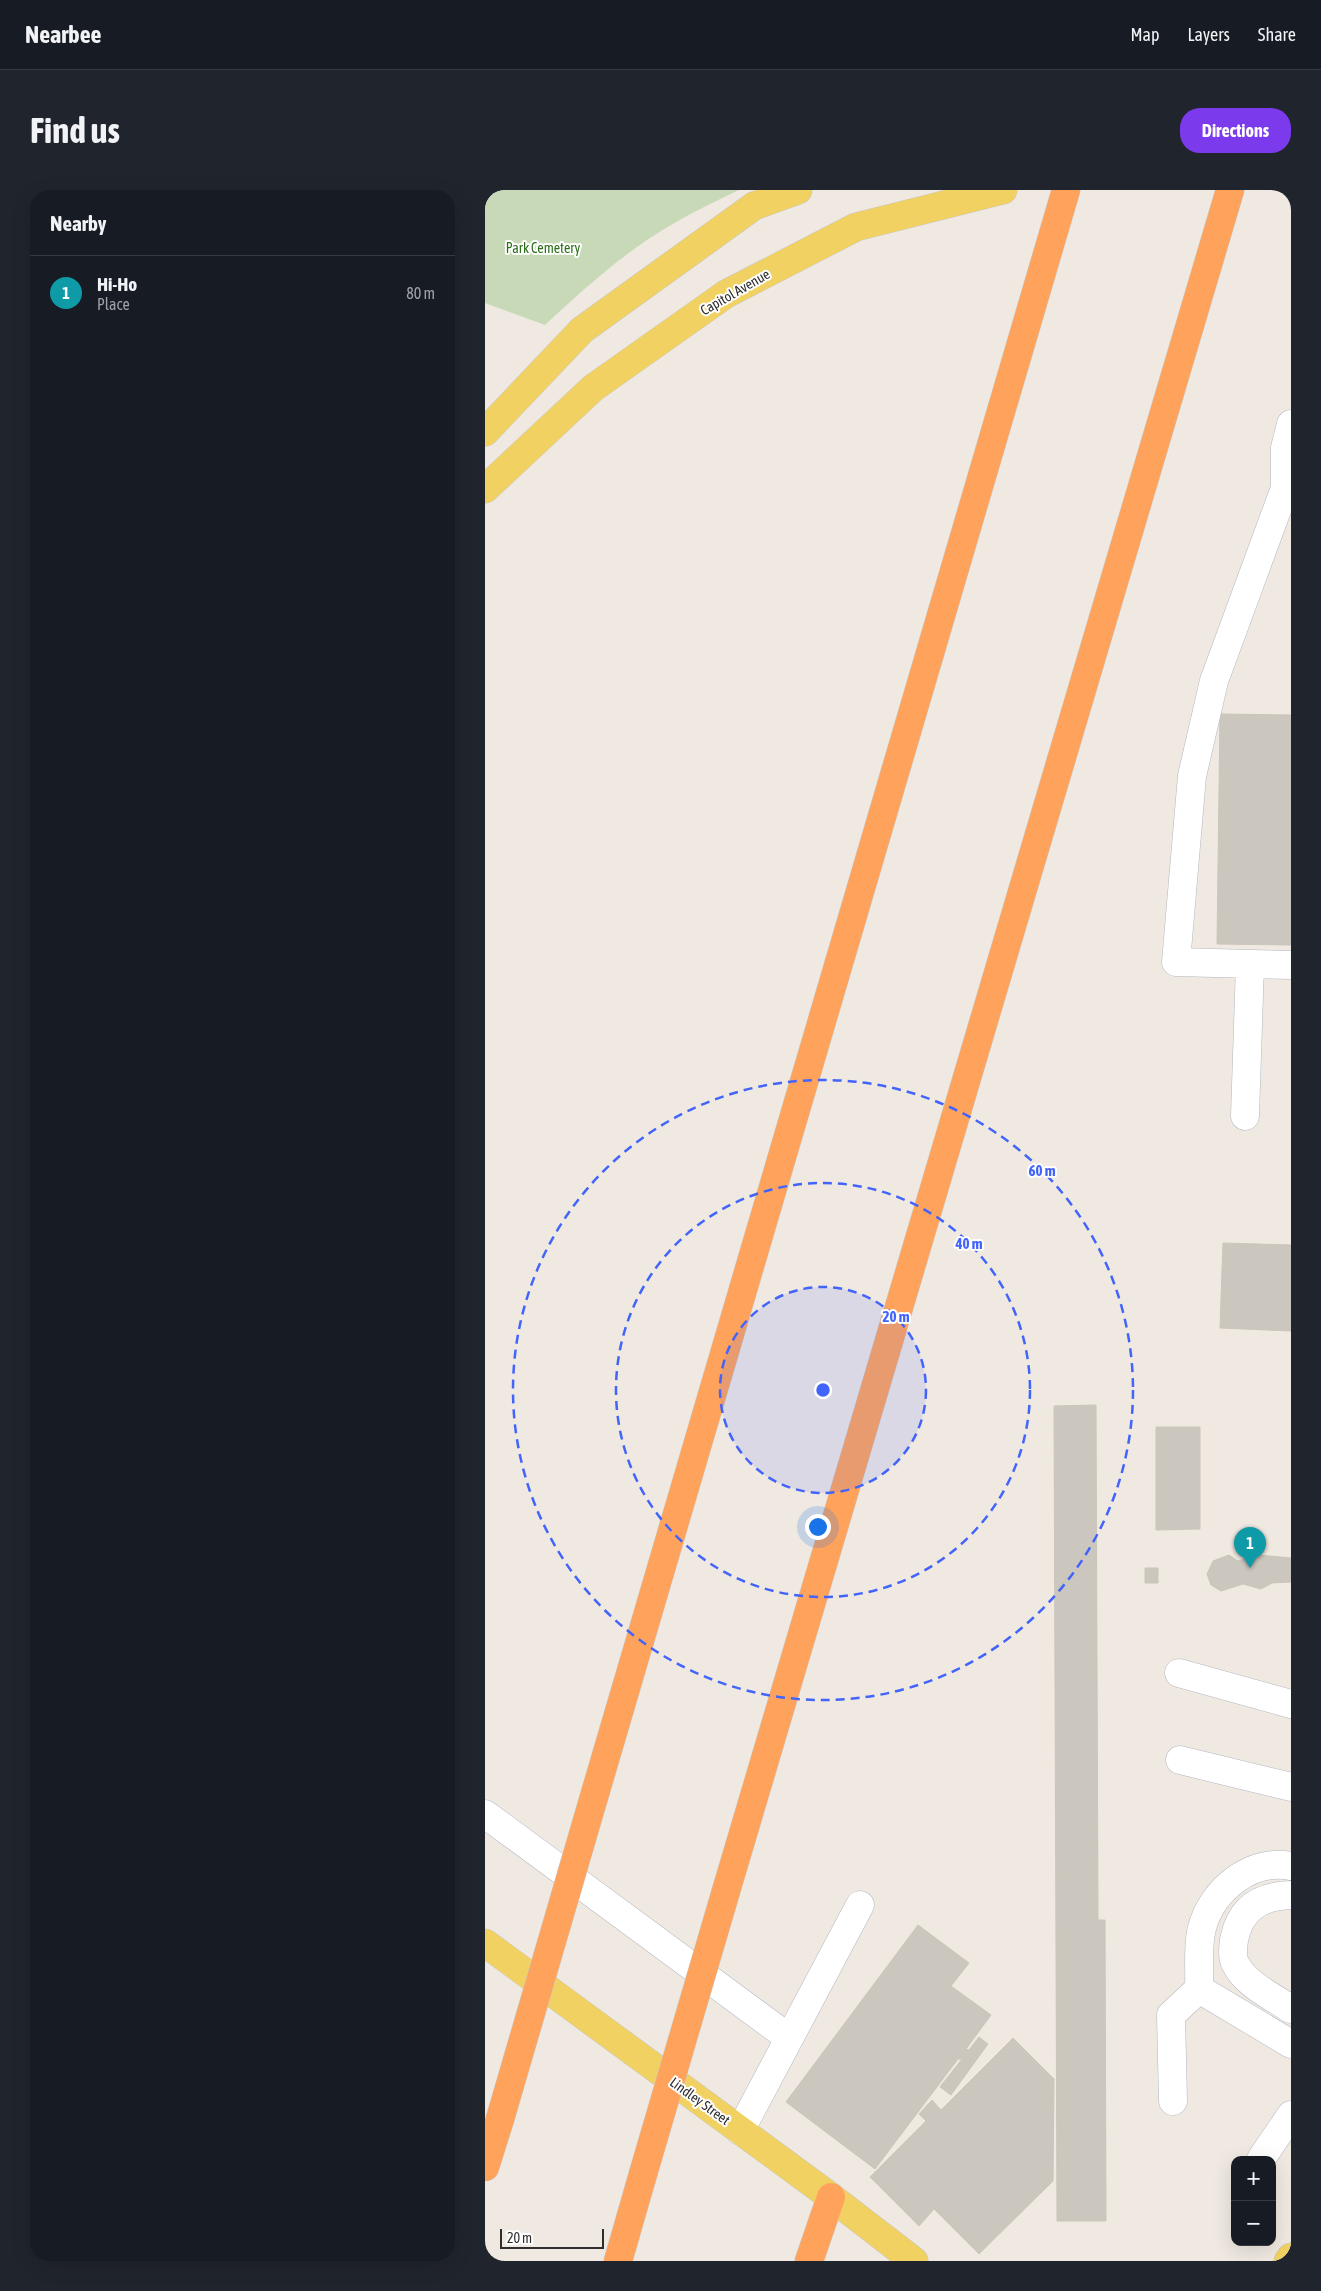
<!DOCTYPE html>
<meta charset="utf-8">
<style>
:root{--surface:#171b24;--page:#20242c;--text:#f1f3f6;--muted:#9ea1a6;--line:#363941;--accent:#7c3aed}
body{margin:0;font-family:"Asap Condensed",sans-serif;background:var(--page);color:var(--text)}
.controls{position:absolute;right:15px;bottom:15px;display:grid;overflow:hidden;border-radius:10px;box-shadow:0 5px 20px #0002}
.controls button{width:45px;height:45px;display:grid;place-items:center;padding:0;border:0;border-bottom:1px solid var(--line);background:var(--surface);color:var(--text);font:25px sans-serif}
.scale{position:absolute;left:15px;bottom:12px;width:104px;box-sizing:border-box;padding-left:5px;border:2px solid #2e2e2e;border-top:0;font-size:14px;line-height:18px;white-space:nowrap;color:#2e2e2e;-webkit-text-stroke:4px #fff;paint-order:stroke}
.you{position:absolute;left:332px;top:1336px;width:18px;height:18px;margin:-12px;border:4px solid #fff;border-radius:50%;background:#1a73e8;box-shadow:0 0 0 8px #1a73e833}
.badge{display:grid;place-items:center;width:32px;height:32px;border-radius:50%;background:var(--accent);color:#fff;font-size:16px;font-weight:700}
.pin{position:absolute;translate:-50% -41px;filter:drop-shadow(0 1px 2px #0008)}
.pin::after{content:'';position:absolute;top:26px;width:18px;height:15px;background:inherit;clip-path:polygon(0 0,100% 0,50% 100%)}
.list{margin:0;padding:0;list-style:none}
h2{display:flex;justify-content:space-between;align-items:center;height:65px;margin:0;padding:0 20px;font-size:21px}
h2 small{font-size:16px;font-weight:400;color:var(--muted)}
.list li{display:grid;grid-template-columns:32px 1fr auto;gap:15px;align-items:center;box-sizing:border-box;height:75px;padding:0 20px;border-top:1px solid var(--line)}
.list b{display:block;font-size:19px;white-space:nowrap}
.list p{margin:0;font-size:16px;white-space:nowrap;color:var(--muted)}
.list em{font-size:16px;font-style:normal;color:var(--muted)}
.map{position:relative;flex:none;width:806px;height:2071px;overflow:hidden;border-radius:20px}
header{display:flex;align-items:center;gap:30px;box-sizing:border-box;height:70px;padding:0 25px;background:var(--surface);border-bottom:1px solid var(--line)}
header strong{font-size:24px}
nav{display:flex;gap:28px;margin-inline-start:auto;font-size:18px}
.intro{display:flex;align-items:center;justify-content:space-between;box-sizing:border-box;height:120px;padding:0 30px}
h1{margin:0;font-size:35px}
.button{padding:12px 22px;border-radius:20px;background:var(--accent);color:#fff;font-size:18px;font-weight:700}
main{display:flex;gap:30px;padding:0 30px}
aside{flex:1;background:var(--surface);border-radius:20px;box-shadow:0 5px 20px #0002}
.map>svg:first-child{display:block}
</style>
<header>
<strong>Nearbee</strong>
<nav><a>Map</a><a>Layers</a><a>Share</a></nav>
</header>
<div class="intro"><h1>Find us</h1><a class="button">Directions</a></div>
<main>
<aside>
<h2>Nearby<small></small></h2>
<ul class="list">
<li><span class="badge" style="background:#0f9aa8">1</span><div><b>Hi-Ho</b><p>Place</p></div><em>80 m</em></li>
</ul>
</aside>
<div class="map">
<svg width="806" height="2071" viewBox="0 0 806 2071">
<rect width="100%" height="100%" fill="#efe9e1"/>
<path fill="#c8d9b8" d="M0,0h254c-23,11 -46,22 -68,35 -47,27 -87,64 -126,100l-60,-22z"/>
<path fill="#cbc7bf" stroke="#cbc5ba" d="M735,524l71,1v230l-74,-1z
M738,1053l68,2v86l-71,-3z
M611,1215l2,515h7l1,301h-49l-3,-815z
M671,1237h44v102l-44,1z
M744,1365l9,6 20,-6 33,3v24l-19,1 -11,6 -18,-5 -22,7 -10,-6 -4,-11 6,-13z
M660,1378h13v15h-13z
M433,1735l51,38 -18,23 40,29 -25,34 3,1 10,-13 9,7 -37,51 -11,-8 22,-28h-4l-83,110 -89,-67z
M528,1848l41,41 -1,102 -74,73 -45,-45 -15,17 -49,-49 56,-56 -7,-7 13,-14 9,10z"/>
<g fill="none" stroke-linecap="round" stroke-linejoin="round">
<g stroke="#b4b7c1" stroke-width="29">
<path id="minor" d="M806,234l-6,24v40l-71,193 -22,95 -16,186 115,3
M760,926l5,-152
M694,1483l112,31
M695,1570l111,27
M0,1624l304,224
M806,1676c-40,-8 -79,24 -89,62 -5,17 -2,43 -3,61l92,55
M806,1705c-31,1 -51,14 -57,45 -1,7 -2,17 1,23 10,21 38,34 56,46
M688,1911l-2,-86 28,-26
M255,1941l120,-226
M776,1969l30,-44"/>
</g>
<g stroke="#c9c9c9" stroke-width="29">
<path id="major" d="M0,242l97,-102 172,-124 44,-16
M0,299l108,-101 133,-94 130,-67 147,-37
M0,1753l346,254 83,64
M803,2071l3,-4"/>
</g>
<g stroke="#c9c9c9" stroke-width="29">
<path id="highway" d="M111,1600l470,-1600
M241,1701l504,-1701
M0,1977l15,-48
M133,2071l25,-87
M324,2071l22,-64"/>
</g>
<use href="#minor" stroke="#fff" stroke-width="28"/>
<use href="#major" stroke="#f2d163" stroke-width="28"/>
<use href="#highway" stroke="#ffa35c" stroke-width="28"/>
<g stroke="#c9c9c9" stroke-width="29" stroke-linecap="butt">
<path id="highway-bridge" d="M15,1929l96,-329
M158,1984l83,-283"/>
</g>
<use href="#highway-bridge" stroke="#ffa35c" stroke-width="28"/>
</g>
<circle cx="338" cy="1200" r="103" fill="#4264fb" fill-opacity=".12"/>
<g fill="none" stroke="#4264fb" stroke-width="2.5" stroke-dasharray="9 6">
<circle cx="338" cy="1200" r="103"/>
<circle cx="338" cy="1200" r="207"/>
<circle cx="338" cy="1200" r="310"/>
</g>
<g text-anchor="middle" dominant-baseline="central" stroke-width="4" stroke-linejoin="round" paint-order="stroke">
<g font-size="14" fill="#2c6e1b" stroke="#fff">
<text x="58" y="58">Park Cemetery</text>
</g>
<g font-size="14" fill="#2e2e2e" stroke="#fff">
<text transform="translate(250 102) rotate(-30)">Capitol Avenue</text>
<text transform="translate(215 1911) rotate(36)">Lindley Street</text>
</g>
</g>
<circle cx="338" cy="1200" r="8" fill="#4264fb" stroke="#fff" stroke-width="2.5"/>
<g font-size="15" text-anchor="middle" font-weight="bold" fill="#4264fb" stroke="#fff" stroke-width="4" stroke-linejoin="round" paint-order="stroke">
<text x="557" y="986">60 m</text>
<text x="484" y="1059">40 m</text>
<text x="411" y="1132">20 m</text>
</g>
</svg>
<div class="controls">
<button>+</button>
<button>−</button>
</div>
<div class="scale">20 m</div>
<div class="you"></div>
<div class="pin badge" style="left:765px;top:1378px;background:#0f9aa8">1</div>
</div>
</main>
